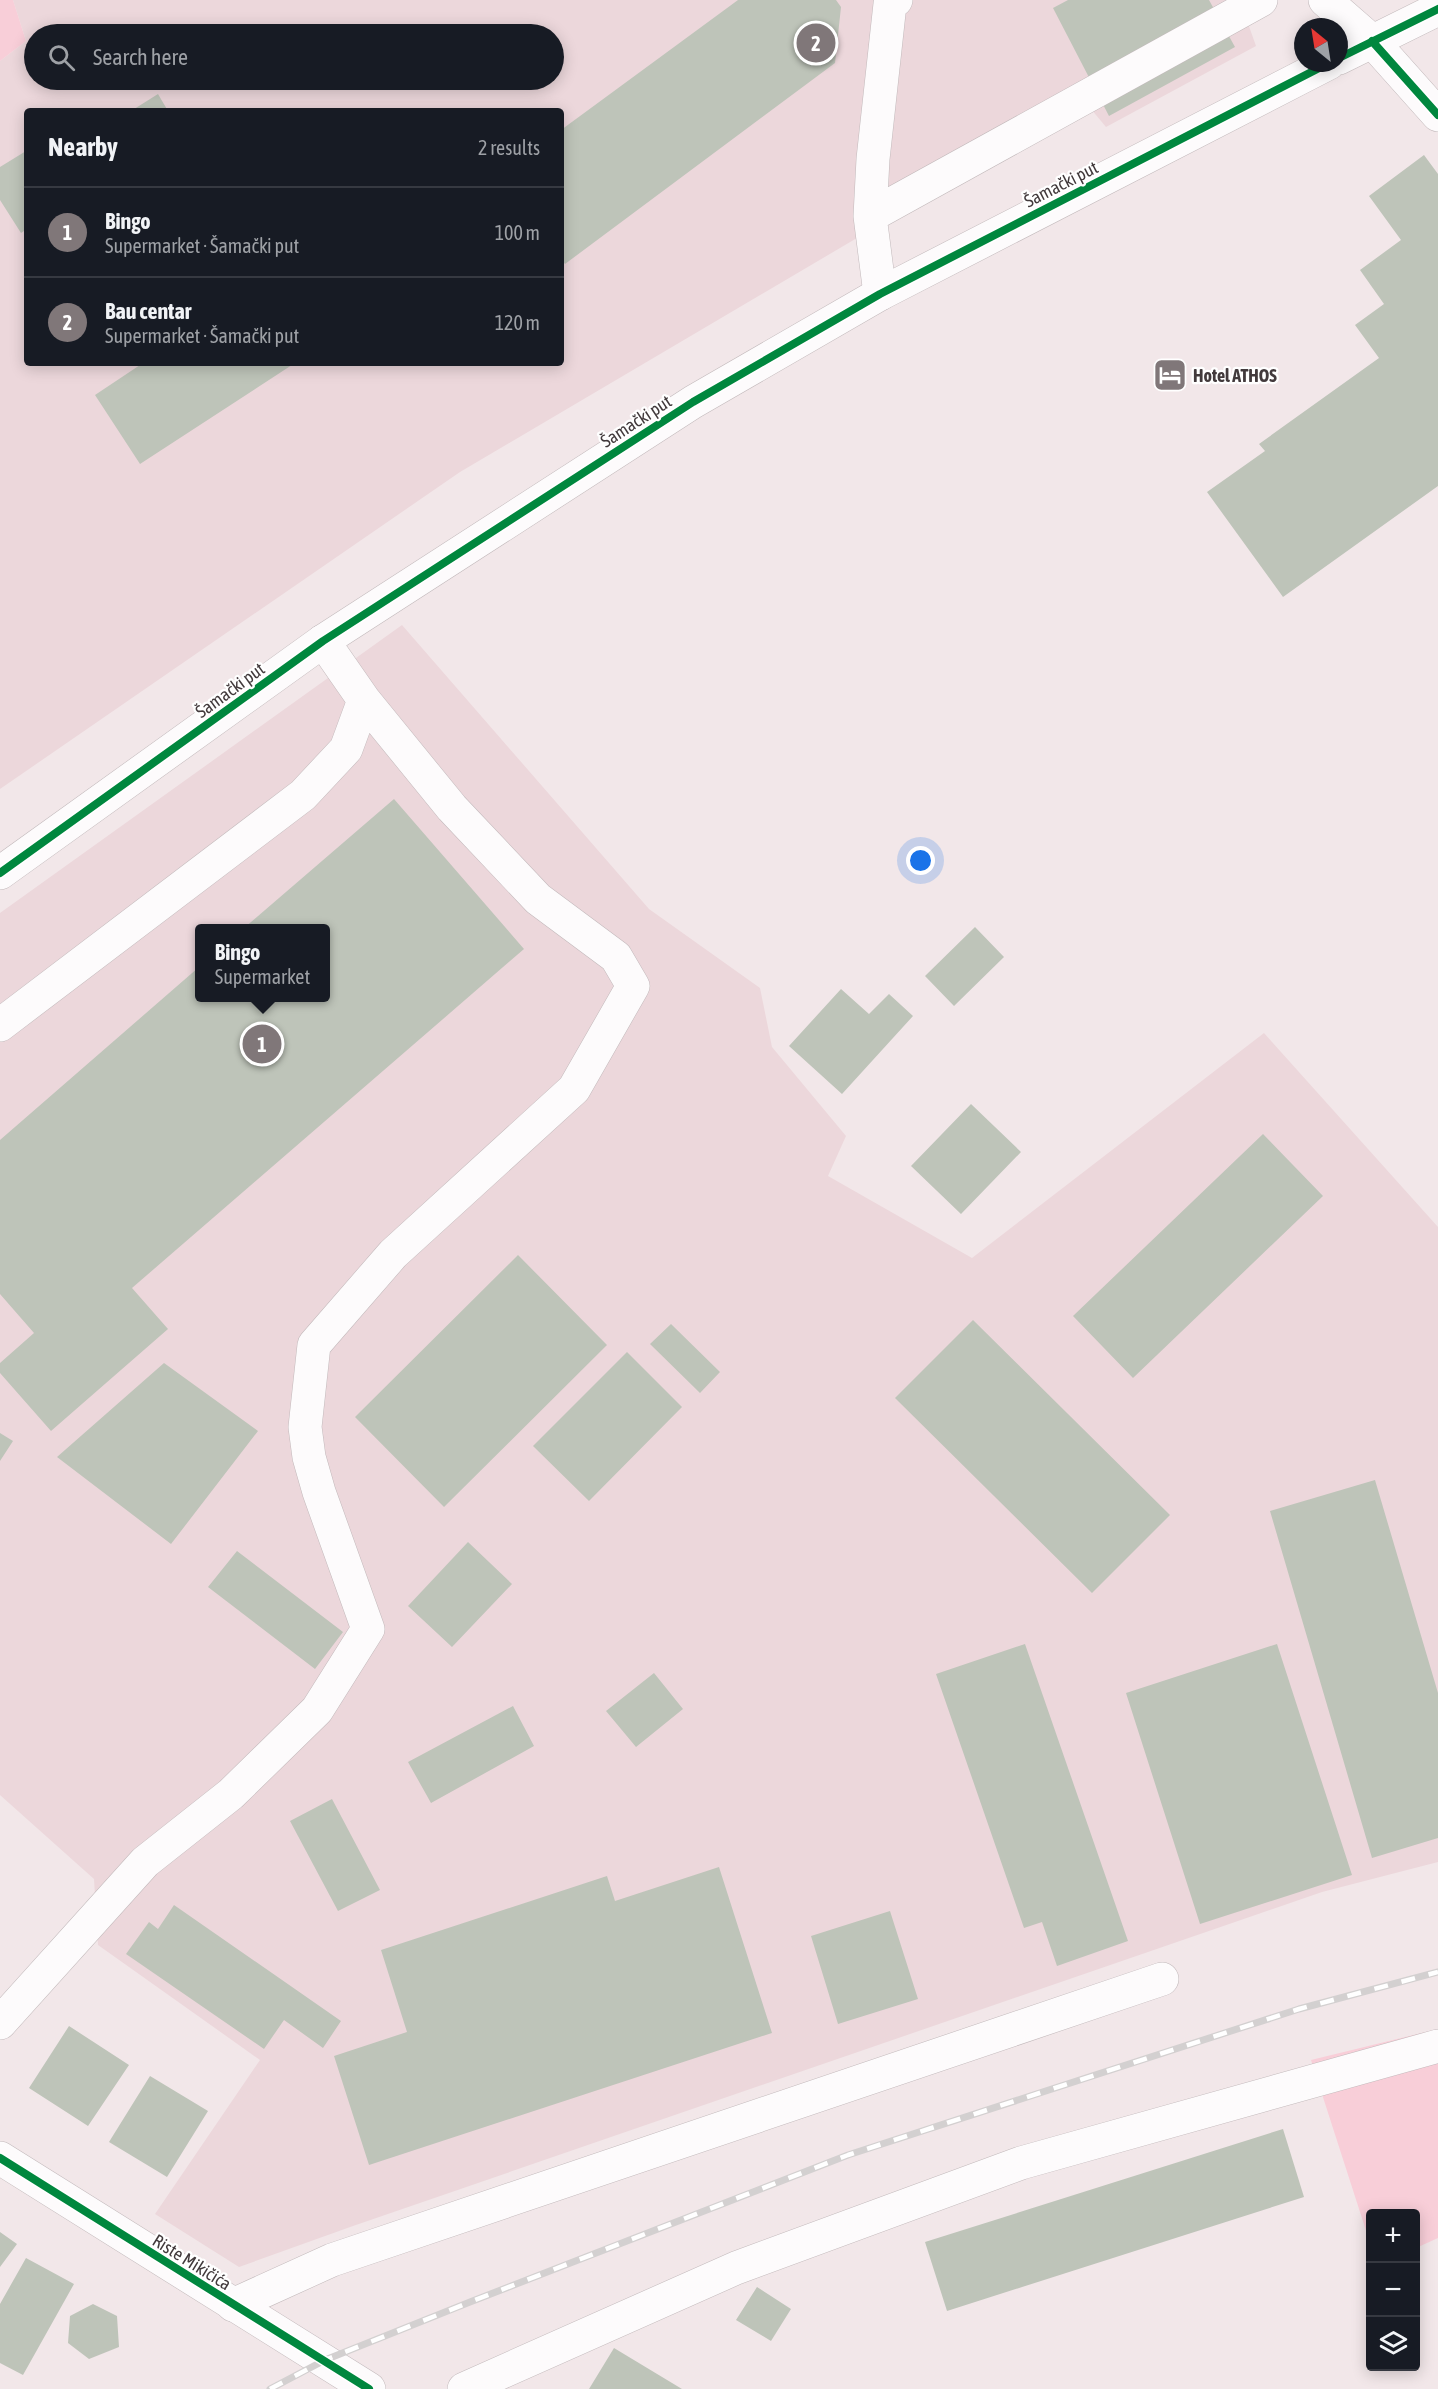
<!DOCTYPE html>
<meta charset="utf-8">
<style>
:root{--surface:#171b24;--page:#242831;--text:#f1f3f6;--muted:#9ea1a6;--line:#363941;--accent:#807779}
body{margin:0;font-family:"Asap Condensed",sans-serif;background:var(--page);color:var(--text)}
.controls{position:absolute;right:18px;bottom:18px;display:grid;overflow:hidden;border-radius:6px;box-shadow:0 3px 15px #0003}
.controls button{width:54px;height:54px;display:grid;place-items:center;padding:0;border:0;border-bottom:2px solid var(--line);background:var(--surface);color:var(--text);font:30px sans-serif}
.compass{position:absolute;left:1294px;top:18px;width:54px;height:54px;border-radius:50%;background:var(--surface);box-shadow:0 3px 15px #0003;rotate:330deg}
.you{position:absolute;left:921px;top:861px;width:21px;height:21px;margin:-15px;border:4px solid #fff;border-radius:50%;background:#1a73e8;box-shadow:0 0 0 9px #1a73e833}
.badge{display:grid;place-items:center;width:39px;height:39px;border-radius:50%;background:var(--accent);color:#fff;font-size:20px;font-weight:700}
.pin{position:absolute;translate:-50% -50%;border:3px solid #fff;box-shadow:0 2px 6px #0006}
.popup{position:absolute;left:195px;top:924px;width:135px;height:78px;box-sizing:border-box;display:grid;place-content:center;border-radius:6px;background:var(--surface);filter:drop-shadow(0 2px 4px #0005);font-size:20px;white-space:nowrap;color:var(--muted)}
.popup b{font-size:22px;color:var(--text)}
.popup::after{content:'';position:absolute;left:50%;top:100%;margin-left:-12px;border:12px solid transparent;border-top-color:var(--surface)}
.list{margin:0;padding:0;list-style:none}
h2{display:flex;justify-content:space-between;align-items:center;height:78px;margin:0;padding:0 24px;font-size:26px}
h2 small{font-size:20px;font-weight:400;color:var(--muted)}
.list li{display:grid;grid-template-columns:39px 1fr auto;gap:18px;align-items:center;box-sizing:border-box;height:90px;padding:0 24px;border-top:2px solid var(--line)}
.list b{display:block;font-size:22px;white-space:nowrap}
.list p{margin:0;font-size:20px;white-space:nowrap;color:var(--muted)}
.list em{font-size:20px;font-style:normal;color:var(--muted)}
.icon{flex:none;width:33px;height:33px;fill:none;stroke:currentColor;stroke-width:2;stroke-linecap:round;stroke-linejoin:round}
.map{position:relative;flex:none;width:1438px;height:2389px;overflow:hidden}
.search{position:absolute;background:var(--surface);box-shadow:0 3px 15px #0003;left:24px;top:24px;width:540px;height:66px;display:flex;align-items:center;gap:15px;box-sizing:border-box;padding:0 21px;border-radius:33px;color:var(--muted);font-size:22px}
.panel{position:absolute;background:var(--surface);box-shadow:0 3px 15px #0003;left:24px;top:108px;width:540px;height:258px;border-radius:6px}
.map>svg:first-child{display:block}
</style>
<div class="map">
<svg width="1438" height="2389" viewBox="0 0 1438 2389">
<rect width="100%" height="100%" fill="#f2e7e9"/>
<path fill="#ecd7db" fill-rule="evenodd" d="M13,0h1262l-30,15 11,31 -150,81 -20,-24 -626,369 -460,317v-728l26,-20zM34,34h520v46h-520zM27,111h534v252h-534z
M402,625l247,284 111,79 12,59 74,89 -18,40 144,82 292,-225 174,194v635l-116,30 -969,334 -114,41 -84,-53 105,-154 -162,-115 -4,-66 -94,-84v-882zM199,928h126v70h-126z"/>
<path fill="#f8ced8" d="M0,0h13l13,41 -26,20z
M1438,2029v209l-22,10v-34h-46v29l-59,-183z"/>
<path fill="#bec4b9" d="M738,0h98l5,7 -6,56 -270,201 -4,-5v-129z
M1068,0h141l26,47 -126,69 -56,-108z
M158,94l10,17h-37z
M26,151l1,78 -6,4 -21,-33v-33z
M1424,155l14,19v312l-155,111 -76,-105 58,-41 -6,-7 120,-86 -24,-33 29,-21 -24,-34 41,-30 -32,-44z
M143,363h152l-155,101 -45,-69z
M394,799l130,150 -392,339 36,41 -117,102 -51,-58v-10l34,-30 -34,-39v-154l199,-173v31h126v-70h-81z
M975,927l29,30 -50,49 -29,-30z
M841,989l28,25 20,-20 24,22 -71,78 -53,-48z
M971,1104l50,48 -60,62 -50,-48z
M1263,1134l60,62 -190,182 -60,-62z
M518,1255l89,90 -163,162 -89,-90z
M973,1320l197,195 -78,78 -197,-195z
M671,1324l49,48 -20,21 -50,-49z
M627,1352l55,55 -93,94 -56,-55z
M164,1363l94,68 -87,113 -114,-87z
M0,1433l13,8 -13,20z
M1375,1480l63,213v145l-66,20 -102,-347z
M468,1542l44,42 -60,63 -44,-41z
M237,1551l106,81 -28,37 -107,-82z
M1025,1644l103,297 -71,25 -15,-44 -18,6 -88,-254z
M1277,1644l75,231 -152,49 -74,-231z
M654,1673l29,36 -47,38 -30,-36z
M513,1706l21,40 -103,57 -23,-41z
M332,1799l48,91 -42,21 -48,-90z
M719,1867l53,166 -403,132 -35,-109 73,-24 -26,-82 226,-74 8,25z
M174,1905l167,116 -18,27 -39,-28 -20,29 -138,-95 23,-32 9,7z
M890,1911l28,88 -80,25 -27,-88z
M69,2026l60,39 -41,61 -59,-38z
M150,2076l58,35 -41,66 -58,-35z
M1283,2129l21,68 -357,114 -22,-69z
M0,2232l17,12 -17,23z
M26,2258l48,26 -51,91 -23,-12v-59z
M757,2287l34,22 -20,32 -35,-21z
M93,2304l24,12 2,31 -30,12 -21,-16 2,-27z
M614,2348l68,41h-93z"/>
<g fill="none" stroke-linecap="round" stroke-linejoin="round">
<g stroke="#c2b9bb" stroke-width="34">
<path id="minor" d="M1325,0l47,41 66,74
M870,216l391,-216
M880,294l-10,-78 3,-57 17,-155 6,-4
M0,1025l303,-230 43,-46 18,-49
M0,2023l145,-161 86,-68 86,-84 51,-81 -49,-137 -10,-35 -4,-30 9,-82 79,-91 181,-165 59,-103 -17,-29 -78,-58 -86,-91 -88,-108 -41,-59
M233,2305l99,-45 830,-281
M464,2389l272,-121 285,-105 417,-117"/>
</g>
<g stroke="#c2b9bb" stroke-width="34">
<path id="major" d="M1339,58l99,-49
M0,873l323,-232 370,-239 187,-108 449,-231
M0,2158l369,231"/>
</g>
<use href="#minor" stroke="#fdfbfc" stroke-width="33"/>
<use href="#major" stroke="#fdfbfc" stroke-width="33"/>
<g stroke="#d3d0d0" stroke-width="7">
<path id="rail" d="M270,2389l55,-29 145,-58 378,-147 451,-146 139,-37"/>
</g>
<use href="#rail" stroke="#fff" stroke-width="4.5" stroke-dasharray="14" stroke-linecap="butt"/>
<g stroke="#fff" stroke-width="11">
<path id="cycleway" d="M1372,41l66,74
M1339,58l99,-49
M0,873l323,-232 370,-239 187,-108 449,-231
M0,2158l369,231"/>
</g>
<use href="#cycleway" stroke="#00873e" stroke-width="8"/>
</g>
<defs>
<g id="hotel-square" transform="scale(1.725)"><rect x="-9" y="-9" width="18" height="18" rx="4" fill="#807779" stroke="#fff"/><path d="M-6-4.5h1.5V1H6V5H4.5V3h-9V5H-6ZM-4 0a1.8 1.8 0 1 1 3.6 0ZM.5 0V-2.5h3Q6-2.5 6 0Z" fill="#fff"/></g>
</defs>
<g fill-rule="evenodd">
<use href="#hotel-square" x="1170" y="375"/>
</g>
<g text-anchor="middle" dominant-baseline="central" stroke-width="4.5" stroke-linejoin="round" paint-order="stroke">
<g font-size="18" fill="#423a3c" stroke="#fff">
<text transform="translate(1061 184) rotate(-27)">Šamački put</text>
<text transform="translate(636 421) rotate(-33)">Šamački put</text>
<text transform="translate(230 690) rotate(-36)">Šamački put</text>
<text transform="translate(192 2262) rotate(32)">Riste Mikičića</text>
</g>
<g font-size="18" font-weight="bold" fill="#423a3c" stroke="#fff" text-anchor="start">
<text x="1193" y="375">Hotel ATHOS</text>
</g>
</g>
</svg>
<div class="controls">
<button>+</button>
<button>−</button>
<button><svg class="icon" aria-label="layers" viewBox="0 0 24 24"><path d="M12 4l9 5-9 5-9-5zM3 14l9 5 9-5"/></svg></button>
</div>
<svg class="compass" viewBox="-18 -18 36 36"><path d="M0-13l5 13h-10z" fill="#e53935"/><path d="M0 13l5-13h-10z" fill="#9ea1a6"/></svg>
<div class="you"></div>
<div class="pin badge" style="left:262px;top:1044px">1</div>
<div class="popup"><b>Bingo</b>Supermarket</div>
<div class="pin badge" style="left:816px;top:43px">2</div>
<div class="search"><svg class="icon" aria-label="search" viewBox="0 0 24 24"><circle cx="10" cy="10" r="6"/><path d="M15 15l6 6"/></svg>Search here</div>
<section class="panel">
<h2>Nearby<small>2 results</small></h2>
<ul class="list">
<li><span class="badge">1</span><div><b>Bingo</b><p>Supermarket · Šamački put</p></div><em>100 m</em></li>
<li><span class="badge">2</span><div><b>Bau centar</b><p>Supermarket · Šamački put</p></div><em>120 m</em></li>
</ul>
</section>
</div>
